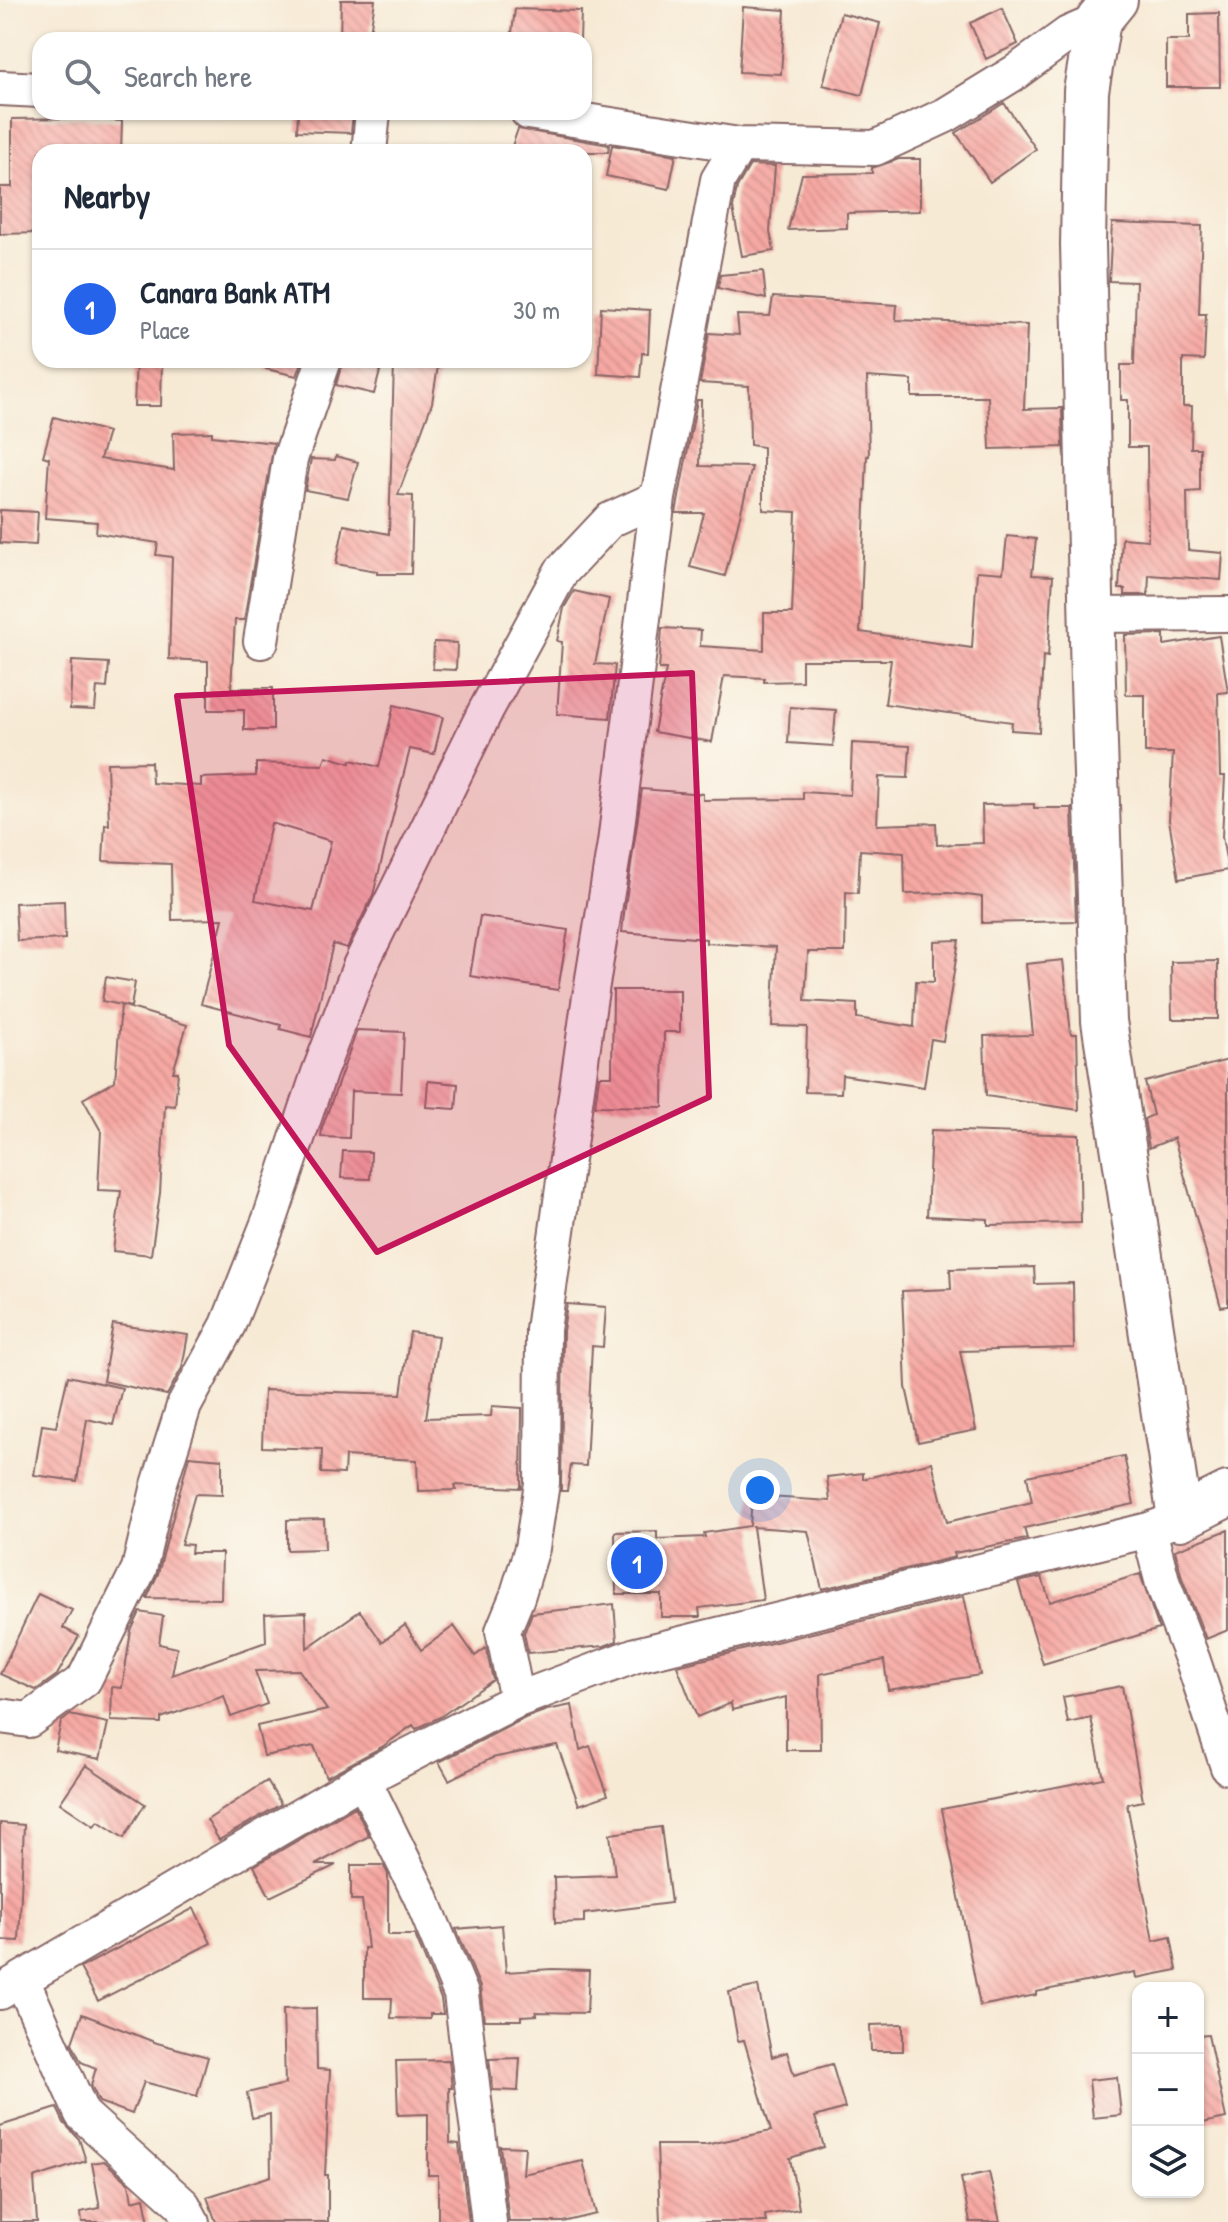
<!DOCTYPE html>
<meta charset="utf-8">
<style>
:root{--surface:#fff;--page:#f6f6f7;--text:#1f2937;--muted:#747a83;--line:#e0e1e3;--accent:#2563eb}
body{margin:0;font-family:"Patrick Hand",sans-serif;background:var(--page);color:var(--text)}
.controls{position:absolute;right:24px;bottom:24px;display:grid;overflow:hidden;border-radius:16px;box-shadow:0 2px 6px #0004}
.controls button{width:72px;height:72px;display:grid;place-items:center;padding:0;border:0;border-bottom:2px solid var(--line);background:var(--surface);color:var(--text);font:40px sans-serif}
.you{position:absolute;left:760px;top:1490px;width:28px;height:28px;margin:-20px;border:6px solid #fff;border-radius:50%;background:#1a73e8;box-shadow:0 0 0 12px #1a73e833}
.badge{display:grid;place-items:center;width:52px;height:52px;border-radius:50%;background:var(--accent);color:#fff;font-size:26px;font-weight:700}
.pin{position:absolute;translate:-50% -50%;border:4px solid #fff;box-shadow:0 2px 8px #0006}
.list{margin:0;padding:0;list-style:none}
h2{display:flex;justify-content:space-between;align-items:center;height:104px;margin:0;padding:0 32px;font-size:34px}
h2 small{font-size:26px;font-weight:400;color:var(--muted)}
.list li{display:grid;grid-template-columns:52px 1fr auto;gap:24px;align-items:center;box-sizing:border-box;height:120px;padding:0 32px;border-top:2px solid var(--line)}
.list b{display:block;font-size:30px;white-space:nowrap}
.list p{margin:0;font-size:26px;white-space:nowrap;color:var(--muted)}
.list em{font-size:26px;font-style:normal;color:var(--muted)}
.icon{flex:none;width:44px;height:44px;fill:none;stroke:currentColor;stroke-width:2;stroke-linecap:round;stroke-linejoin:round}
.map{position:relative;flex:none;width:1228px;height:2222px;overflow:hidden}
.search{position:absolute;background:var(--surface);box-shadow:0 2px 6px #0004;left:32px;top:32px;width:560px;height:88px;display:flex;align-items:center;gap:20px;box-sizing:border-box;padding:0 28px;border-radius:24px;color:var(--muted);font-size:30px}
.panel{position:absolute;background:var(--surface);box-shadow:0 2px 6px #0004;left:32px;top:144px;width:560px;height:224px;border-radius:24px}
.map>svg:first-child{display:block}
</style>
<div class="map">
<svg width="1228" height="2222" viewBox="0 0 1228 2222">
<defs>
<pattern id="building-back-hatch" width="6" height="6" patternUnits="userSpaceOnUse" patternTransform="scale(2)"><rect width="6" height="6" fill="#f6a8a3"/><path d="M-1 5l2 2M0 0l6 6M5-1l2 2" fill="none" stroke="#d4908c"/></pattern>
</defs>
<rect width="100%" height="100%" fill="#fbf7ec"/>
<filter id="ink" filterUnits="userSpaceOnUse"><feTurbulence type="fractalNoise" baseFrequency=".0125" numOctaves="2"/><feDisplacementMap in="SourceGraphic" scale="16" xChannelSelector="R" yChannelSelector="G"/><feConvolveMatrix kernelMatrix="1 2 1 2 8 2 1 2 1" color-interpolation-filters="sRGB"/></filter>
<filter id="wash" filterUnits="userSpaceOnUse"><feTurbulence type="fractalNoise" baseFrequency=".006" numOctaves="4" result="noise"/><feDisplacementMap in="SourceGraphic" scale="32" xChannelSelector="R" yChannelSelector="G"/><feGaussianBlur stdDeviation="1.8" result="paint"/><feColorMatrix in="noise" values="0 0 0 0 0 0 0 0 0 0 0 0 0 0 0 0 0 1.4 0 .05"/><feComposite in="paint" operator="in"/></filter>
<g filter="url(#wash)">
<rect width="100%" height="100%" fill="#f7ead5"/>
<g id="blocks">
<path fill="url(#building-back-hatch)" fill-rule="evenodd" d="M341,0h34l-6,40h-29z
M743,7l42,3 -4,64 -42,-2z
M1002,8l16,36 -32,15 -16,-36z
M515,9l66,2 -1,29h-69z
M841,13l39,10 -18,72 -39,-10z
M1219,13l1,74h-54v-47h23v-26z
M1004,103l32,46 -46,33 -34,-49z
M298,112h55l-2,21 -54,-2z
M78,118l44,3 -1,31h-81v81l-40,1v-47h12v-68z
M518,129l91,16 -1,7h-98z
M612,145l64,10 -7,34 -63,-13z
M899,159h21v52l-73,2v15l-59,2 14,-56 70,-1v-5z
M750,165l25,1 -5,66 4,19 -32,5 -9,-48 4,-21z
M1112,223l90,3 -3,88h7l-2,46 -21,-1v47h9l-1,42h9v43l-13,1 1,58 35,3 -2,27 -72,-5 -1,20h-23v-6h-6l3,-51 26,2 -1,-93h-19v-47h-7v-35h13l2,-83 -27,-1z
M763,271l3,28 -48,-11 2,-13z
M773,297l124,8 -1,15 131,5 -3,84 38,-1 1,39 -73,2 -2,-52h-76v-17l-45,-3 2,79h-2l-7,176 112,16 5,-77 26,2 4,-37 29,3 -4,36 21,1 -5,81 -5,-1 -4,76 -28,-2 1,-8 -127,-18 6,-44h-89v21l-38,1v-4l-40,-2 -12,66 -58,-10 12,-63h-7l3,-41 39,2 -1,16 64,4v-37h28l4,-101 -33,-2v-63l-13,-2 -1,-59 -49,-3 9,-50 30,2 -2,-20 33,1z
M601,307l49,3 -2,43h-6l-2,24 -42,-3z
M136,360h26l-1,46h-27z
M267,360h36l-6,16 -31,-7z
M343,360h40l-9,34 -38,-9z
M399,360h40l-7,43 -34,92 15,1 -2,78h-34v-3l-41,-7 8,-39 45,9 5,-170 4,1z
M697,400h4l-1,66 52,1 -27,109 -35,-9 14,-54h-28z
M54,417l54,15 -8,27 74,11 -1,-37 39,-1v4l62,7 -30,177h-9l-4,68h42v42h-29v-20h-36v-49l-39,-2 3,-102 -16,-2 2,-12 -62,-10 1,-11 -52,-4 4,-60 -6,-2z
M336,456l22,6 -10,36 -43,-8 6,-31 24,1z
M0,510l38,2 -2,33 -36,-2z
M574,591l35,8 -14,65 20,1 -5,53 -53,-4 5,-72 -5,-1 7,-33z
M1164,634v11l55,-9 9,56 -10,1 2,83h5l-3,61 6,33 -49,9 -10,-59 4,-67h-28v-58h-19l-1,-60z
M434,642l23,1 -1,27 -23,-1z
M72,661l37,2 -2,25 -10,-1 -2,23 -25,-1z
M394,705l49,12 -9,37 -24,-5 -37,146 -26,53 -14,-4 -22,93 -31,-8 1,-4 -80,-21 22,-85 -51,1 -1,-56 -68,-3 2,-37 4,1 -2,-62 44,-1 1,21 49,3v-8l55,-2v-13l67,2 3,-9 24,7 1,-3 28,7zM271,823l60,18 -18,70 -58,-11z
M790,707l46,3 -3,36 -45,-3z
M852,743l58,3 -2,32 -29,-1 -2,48 59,-2 1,22 46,-2 -1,-38 52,-1v4h38l4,113 -94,2v-26l-33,-4 -44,1 -1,-41 -44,-3 -2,43 -12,-1 -1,60h-37l-3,49 52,3v14l57,9 2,-46 18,1v-41l25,-1 -16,101 -12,-2 -7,48 -82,-12 -1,18 -36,-1 2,-65 -35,-1 4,-79 -70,-4v-4l-84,-7 2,-18 18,-125 61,5v6l100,-1v-7l47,3z
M64,901l1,38 -48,2 -2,-38z
M480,916l88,14 -10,60 -88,-14z
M1063,960l8,74h6l2,76 -93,-14 -2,-60 49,-1 -7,-71z
M1218,961v58h-46l-1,-57z
M106,977l29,5 -4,25 -29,-6z
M613,990h67v42h-16l-1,75 -68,-1 4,-30h13z
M121,1005l66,20 -14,47h5l-3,34 -10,-1 -5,88 -9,62 -38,-4 8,-60 -23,-1 3,-59 -18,-32 32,-18z
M357,1030l47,2 -3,61 -50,-2 -2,47 -28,-1 1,-9z
M1228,1060v246l-7,1 -47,-169 -25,10 -5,-29 9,-4 -8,-33z
M428,1081l30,3 -2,25 -30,-2z
M931,1130l148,5 2,88 -93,2v-6l-61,-3z
M343,1151l28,1 -1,27 -29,-1z
M1034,1267l1,17 38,-1 1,65 -114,3 16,79 -58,12 -12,-55 -4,-96 49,-2 -1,-20z
M567,1304l39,3 -3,40 -11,-1 -6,120 -15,-1 -4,26h-6l2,-160z
M113,1324l75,11 -6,33 -15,27 -64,-14z
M410,1332l28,4 -12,82 65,-2 1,-10 30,2 -1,80 -66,-3 1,5 -38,1 -1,-31 -72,-4 -1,18 -23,-1 1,-24 -60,-2 2,-57 137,4z
M68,1376l54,12 -9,37 -26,-6 -10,62 -43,-6 8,-50 14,2z
M189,1456l33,3v36l-27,-1 -14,50 11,1 -1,8h31l-1,46 -74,-1 11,-24z
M1124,1456l10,48 -110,24 3,11 -73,14 1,4 -133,32 -14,-58 -55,-4 10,73 -64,8 1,9h-39v-23h-45l-1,-62 42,-1v8l48,-2 -1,-4 46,-7 2,-30 78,5 -3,-24 36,-4v6l69,-17 15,60 85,-20 -5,-26z
M324,1519l1,30 -38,1v-30z
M1228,1530v100l-22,9 -24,-61 -7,-28z
M1140,1574l19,55 -116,35 -25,-82 24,-5 8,25z
M38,1594l34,16 -9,18 16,8 -22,39 -21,15 -36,-16z
M964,1596l16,79 -92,15 -4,-30 -64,14 1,76h-35v-53l-54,13 -1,-7 -34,14 -20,-51z
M614,1604l3,37 -13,5 -76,7 -4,-20 8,-20z
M360,1611l22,31 23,-17 16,25 33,-24 21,30 11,-8 7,32 -53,37 -24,12 -3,-4 -31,22 -56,30 -12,-31 -50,10 -7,-30 70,-16 -28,-40 -44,1 12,33 -36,13 -7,-21 -63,22v5l-50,-2 1,-34 10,1 9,-57 9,-19 23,4 -4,28 18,4 -5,27 94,-33 -1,-28 41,-2 1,36z
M1122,1686l21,115 -16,3 26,137 18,-4 6,33 -41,8 -1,-6 -99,20v3l-56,11 -38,-197 161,-31 -12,-60 -23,5 -5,-26z
M572,1705l8,45 10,-4 18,49 -29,10 -22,-60 -65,13 -43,22 -10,-18 86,-44 22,-8z
M70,1715l38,8 -8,36 -45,-9 6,-28z
M86,1765l59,39 -21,34 -26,-17 -4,5 -34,-23z
M267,1781l14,23 -62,36 -12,-20z
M355,1807l14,29 -54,29h21l-66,32 -16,-31z
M0,1823l24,2 -5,116 -19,-1z
M661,1827l10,76 -87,11v8l-29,1 -1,-46 61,-2 -5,-41z
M351,1865h32l5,9v61h27l26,64 2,15h-13v5l-39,-1 1,-20h-28v-50h4l-6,-48h-11z
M194,1908l17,35 -113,58 -18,-33z
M502,1925l4,47 46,-3 37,1 -2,43 -51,-1 1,3 -16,1v4h-37l-4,-33 -24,-58z
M758,1986l14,71 15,-5 7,23 38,-11 13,44 -30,9 9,30 -34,11 9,51 -34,6 1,7h-106l-3,-77h48l66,-14 -27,-91 -6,1 -9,-49z
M316,2008l1,61 13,1 -5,105h3v47h-112l-9,-25 64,-21 -1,-62 -18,4 -5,-25 38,-9 -2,-75z
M82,2014l75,29 51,14 -11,39 -53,-14 -12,32 -33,-12 -8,-17 5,-17 -15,-6 -9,-19z
M903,2024v27h-32l-1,-26z
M1208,2035l18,83 -28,6v-88z
M520,2058l-2,33 -25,-1 -4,-31z
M449,2060l3,28h-3l1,55 9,1 10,78h-31v-47h-10v-61l-30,1 -2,-54z
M1117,2077l4,38 -28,3 -4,-38z
M57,2108l7,15 15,16 7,22 -52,17 3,44h-37v-96z
M500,2146l25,1 -2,27 60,-13 13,53 -33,8h-54z
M104,2161l25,22 3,18 12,-3 5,24h-67l-1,-10 19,-4 -8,-45z
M989,2172l11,50h-30l-9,-44z"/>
</g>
</g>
<g filter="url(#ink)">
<use href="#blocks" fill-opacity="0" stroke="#876666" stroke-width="2"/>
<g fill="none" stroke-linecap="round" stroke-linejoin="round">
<g stroke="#876666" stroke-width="38">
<path id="street" d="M0,88l40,2
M528,112l211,33
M369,152l4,-40
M1091,615l137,-1
M261,641l29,-182 34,-99
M1149,1530l14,54 30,77 35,106
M517,1700l-14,-69 14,-34 15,-49 10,-65 1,-153 46,-327 26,-160 43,-345 60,-318 21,-35 136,3 71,-33 70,-43 52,-38 30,-13
M0,1716l29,4 55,-40 55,-111 20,-84 25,-79 44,-81 42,-106 49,-146 41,-107 126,-256 75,-138 49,-52 48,-22
M363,1779l58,118 40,97 28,228
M22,1980l60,134 101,91 9,17
M0,1992l363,-213 154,-79 119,-45 513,-125 31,-12"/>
</g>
<g stroke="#876666" stroke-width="48">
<path id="secondary" d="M1115,0l-17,21 -12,70 -3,153 10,438 11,339 76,497 48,-24"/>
</g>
<use href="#street" stroke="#fff" stroke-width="34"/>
<use href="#secondary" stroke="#fff" stroke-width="44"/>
</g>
</g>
<path fill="#c2185b" fill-opacity="0.2" stroke="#c2185b" stroke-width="6" stroke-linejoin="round" d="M692,673l17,424 -332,155 -148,-207 -52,-349z"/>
</svg>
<div class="controls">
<button>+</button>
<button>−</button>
<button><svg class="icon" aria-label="layers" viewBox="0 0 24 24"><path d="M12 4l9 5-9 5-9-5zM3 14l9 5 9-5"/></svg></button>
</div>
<div class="you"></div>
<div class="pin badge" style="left:637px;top:1563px">1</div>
<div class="search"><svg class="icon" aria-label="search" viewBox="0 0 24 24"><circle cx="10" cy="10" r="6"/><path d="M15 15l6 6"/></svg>Search here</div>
<section class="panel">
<h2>Nearby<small></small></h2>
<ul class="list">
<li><span class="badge">1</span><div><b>Canara Bank ATM</b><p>Place</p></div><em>30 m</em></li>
</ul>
</section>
</div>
